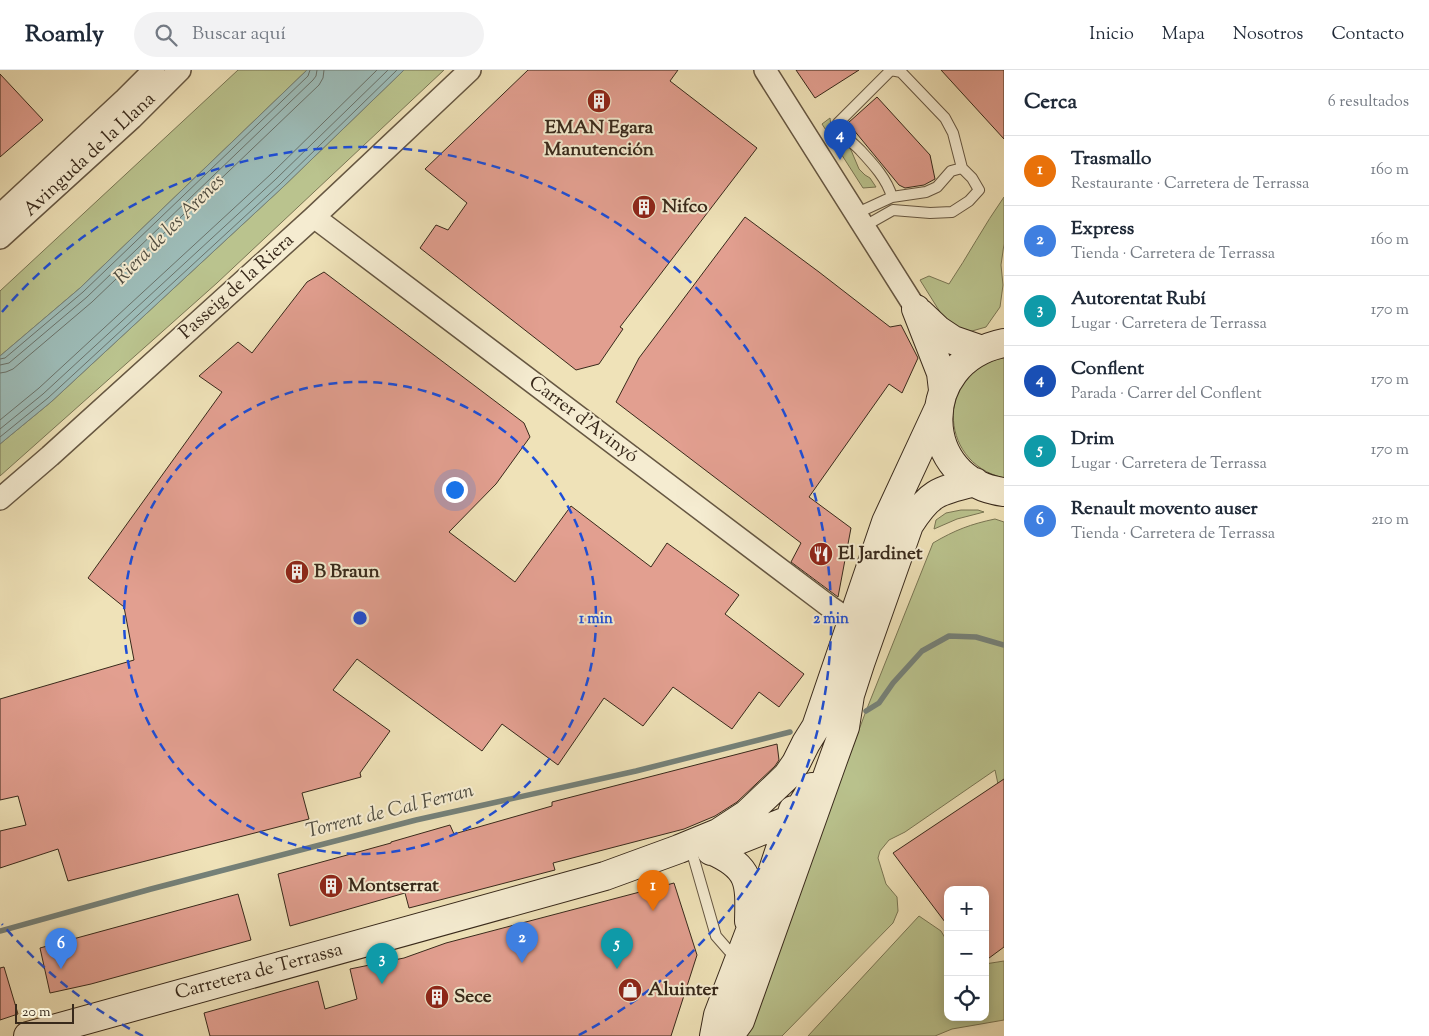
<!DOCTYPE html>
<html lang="es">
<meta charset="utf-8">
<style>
:root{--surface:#fff;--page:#f2f2f3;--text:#1f2937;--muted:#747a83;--line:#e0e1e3;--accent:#8f2418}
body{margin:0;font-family:"Sorts Mill Goudy",serif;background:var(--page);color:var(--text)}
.controls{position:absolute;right:15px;bottom:15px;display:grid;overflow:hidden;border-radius:10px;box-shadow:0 2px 12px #0003}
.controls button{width:45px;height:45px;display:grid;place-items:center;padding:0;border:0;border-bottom:1px solid var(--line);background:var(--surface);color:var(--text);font:25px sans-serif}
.scale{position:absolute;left:15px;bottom:12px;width:59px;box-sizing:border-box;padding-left:5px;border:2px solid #38291b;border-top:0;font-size:14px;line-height:18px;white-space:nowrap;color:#38291b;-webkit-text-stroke:4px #f5ecd1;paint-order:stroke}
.you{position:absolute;left:454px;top:419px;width:18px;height:18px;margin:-12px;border:4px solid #fff;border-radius:50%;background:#1a73e8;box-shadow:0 0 0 8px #1a73e833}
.badge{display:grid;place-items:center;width:32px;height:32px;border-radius:50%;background:var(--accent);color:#fff;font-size:16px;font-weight:700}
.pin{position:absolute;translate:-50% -41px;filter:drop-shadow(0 1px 2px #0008)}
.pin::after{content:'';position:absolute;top:26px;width:18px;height:15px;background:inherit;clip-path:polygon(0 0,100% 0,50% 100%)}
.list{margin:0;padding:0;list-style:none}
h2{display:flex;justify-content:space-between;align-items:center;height:65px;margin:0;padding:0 20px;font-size:21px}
h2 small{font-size:16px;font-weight:400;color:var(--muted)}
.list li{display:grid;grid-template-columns:32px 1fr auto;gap:15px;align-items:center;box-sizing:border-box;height:70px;padding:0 20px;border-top:1px solid var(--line)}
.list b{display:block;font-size:19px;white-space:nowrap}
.list p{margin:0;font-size:16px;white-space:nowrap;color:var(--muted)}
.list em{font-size:16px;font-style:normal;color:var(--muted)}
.icon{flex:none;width:28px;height:28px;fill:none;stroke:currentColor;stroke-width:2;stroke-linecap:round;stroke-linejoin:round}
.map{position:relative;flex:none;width:1004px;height:966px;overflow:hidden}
header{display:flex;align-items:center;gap:30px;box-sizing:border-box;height:70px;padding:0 25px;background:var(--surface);border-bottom:1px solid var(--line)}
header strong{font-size:24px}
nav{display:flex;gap:28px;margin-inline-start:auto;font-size:18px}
.search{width:350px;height:45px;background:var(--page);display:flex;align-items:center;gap:12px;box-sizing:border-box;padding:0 18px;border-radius:28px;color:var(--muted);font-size:19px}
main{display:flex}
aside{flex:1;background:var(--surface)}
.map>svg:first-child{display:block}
</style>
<header>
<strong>Roamly</strong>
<div class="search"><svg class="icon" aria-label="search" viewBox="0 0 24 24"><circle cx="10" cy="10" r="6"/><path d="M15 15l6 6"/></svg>Buscar aquí</div>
<nav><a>Inicio</a><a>Mapa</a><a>Nosotros</a><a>Contacto</a></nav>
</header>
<main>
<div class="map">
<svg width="1004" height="966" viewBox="0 0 1004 966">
<rect width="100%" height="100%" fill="#efe2b8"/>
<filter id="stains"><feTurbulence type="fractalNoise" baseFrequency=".004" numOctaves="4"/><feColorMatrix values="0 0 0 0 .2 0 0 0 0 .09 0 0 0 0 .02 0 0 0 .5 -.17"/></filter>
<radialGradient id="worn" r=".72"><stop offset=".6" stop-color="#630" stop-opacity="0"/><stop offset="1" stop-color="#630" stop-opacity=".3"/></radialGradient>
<path fill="#bac38e" stroke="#797654" d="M238,0h69l-227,218 -80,68v-65z
M404,0h40l-227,213 -217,193v-32l51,-42 232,-215z
M830,48l1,9 20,23 8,19 6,6 5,3 6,9 -13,1 -41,-64z
M1004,127v47l-3,21 2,20 -3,22 -14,20 -14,4h-7l-14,-6 -11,-13 -20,-32 9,-4 20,8c19,-28 35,-59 55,-87z
M1004,288v120c-69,-16 -66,-111 0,-120z
M961,440h17l6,2 -27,7 -23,10 2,-9 10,-7z
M995,449l9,3v257l-6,5 -3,-14 -90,62 -16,8 -9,11 -2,7 8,26 11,13 1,14 -5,12 -111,113h-37l121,-325 67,-168c22,-13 38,-19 62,-24z
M919,846l22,15 7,12v74h37v-53l19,-3v59l-52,9 -17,7h-127z"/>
<path fill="#9dbcb8" stroke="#758179" d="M307,0h97l-121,117 -232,215 -51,42v-88l80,-68z"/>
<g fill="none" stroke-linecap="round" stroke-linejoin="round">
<path stroke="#6a726a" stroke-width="1" d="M0,289l5,-1 78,-66 225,-216 2,-6
M0,295l9,-2 78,-66 226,-217 3,-4 1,-6
M0,303l6,-1 7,-3 79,-67 227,-217 4,-7 1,-8
M0,350l39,-32 232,-214 106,-104
M0,359l43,-35 233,-215 112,-109
M0,367l48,-39 232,-214 117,-114"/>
<path stroke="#758179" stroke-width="5.5" d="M866,641l13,-8 14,-20 29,-32 27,-15 27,1 28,8
M0,861l151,-42 265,-69 220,-49 154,-39"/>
</g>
<path fill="#e29f90" stroke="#38291b" d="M528,0h150l-8,11 87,67 -137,179 3,2 -24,35 -23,6 -156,-122 16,-23 12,5 19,-27 -42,-34z
M796,0h63l-44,28z
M941,0h63v69z
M0,4l43,46 -43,37z
M877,27l53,58 5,24 -11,6 -19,3 -6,-3 -51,-62z
M745,147l74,55 71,55 11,-2 17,33 -16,35 -13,-9 -80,113 42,31 -13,69 -47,-35 10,-19 -185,-141 23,-44z
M324,202l200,151 6,14 -34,47 -47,48 66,50 56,-76 80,61 16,-24 72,52 -14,19 79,60 -25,33 -20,-15 -27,37 -59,-42 -30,39 -39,-28 -46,67 -56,-41 -20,27 -125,-92 -24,31 57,41 -30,42 1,4 -59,16 7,26 -241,62 -10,-32 -58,19v-37l26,-6 -8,-29 -18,4v-101l134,-39 -10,-53 -36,-29 134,-186 -23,-16 39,-34 14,11 55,-71z
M777,674l2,16 -4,6 -38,36 -22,14 -31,13 -131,34 2,7 -146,38 -4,-15 -115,33 -12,-52 113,-31v-1l59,-17 4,9 98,-28v-4z
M1004,709v168l-19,14v-71h-37v36l-55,-73z
M674,813l23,72 -26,81h-461l-6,-23 114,-32 7,28 32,-10 -7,-30 54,-11 42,-15z
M238,824l13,46 -160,44 -41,9 -10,-45z
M4,897l14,47 -18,6v-52z"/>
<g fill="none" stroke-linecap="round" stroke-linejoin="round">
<g stroke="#665742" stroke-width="12">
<path id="lane" d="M892,127c-5,-18 -19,-33 -32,-47 -9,-9 -18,-15 -22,-27l53,-53 10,2 44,46 8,15 9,35
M855,144l37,-17 34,-5 11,-5 14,-16 11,-3 10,10 7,12 -10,11 -17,11 -22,1 -37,-3 -30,17
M693,786l23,80 21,24"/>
</g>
<g stroke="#665742" stroke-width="24">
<path id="street" d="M765,0l151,239
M0,145l125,-116 29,-29
M314,147l516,390 22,15
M0,168l132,-120 48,-48
M0,429l50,-43 264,-239 156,-147"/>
</g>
<g stroke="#38291b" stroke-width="30">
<path id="secondary" d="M916,239l25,64 2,17
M920,243l18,17 15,10 29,10
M1004,273c-90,18 -85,139 0,149
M711,781l78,-31c11,-10 17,-20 23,-33
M713,781c38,17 37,32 36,70
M28,966l577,-160 74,-27 39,-16 29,-19 40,-38 9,-13 10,-20 10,-16 70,-205 52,-112
M714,966l4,-21 53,-139 22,-66
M729,966l11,-15 93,-261 12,-33 5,-32 11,-34 48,-136c21,-33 29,-34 66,-43"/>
</g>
<use href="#lane" stroke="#f5ecd1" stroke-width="10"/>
<use href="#street" stroke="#f5ecd1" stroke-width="21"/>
<use href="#secondary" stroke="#f5ecd1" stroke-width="28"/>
</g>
<g fill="none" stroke="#1d4ed8" stroke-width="2.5" stroke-dasharray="9 6">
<circle cx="360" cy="548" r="236"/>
<path d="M143 966A471 471 0 0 1 2 854M2 242A471 471 0 1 1 577 966"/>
</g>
<defs>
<g id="building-disc" transform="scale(1.25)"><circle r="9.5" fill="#8f2418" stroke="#f5ecd1"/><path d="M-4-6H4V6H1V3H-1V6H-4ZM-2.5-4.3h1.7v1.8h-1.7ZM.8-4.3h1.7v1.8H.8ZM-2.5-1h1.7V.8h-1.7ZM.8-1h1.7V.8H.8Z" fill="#fff"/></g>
<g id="restaurant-disc" transform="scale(1.25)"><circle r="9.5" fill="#8f2418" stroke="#f5ecd1"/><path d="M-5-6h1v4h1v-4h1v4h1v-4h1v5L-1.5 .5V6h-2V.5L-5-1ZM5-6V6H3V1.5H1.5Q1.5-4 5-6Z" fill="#fff"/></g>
<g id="shop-disc" transform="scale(1.25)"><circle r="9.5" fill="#8f2418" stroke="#f5ecd1"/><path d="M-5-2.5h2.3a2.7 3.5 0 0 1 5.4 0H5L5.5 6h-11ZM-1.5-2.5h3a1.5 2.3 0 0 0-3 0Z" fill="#fff"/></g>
</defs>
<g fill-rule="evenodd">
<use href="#building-disc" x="599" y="31"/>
<use href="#building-disc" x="644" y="137"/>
<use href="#restaurant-disc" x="821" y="484"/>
<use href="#building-disc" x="297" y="502"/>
<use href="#building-disc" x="331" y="816"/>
<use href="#shop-disc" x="630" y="920"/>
<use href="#building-disc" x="437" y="927"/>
</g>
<g text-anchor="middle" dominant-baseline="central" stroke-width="4" stroke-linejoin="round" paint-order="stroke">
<g font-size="19" font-weight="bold" fill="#38291b" stroke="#f5ecd1" text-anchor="start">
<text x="599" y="58" text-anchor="middle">EMAN Egara<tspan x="599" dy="22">Manutención</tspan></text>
<text x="662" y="137">Nifco</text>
<text x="838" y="484">El Jardinet</text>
<text x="314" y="502">B Braun</text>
<text x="348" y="816">Montserrat</text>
<text x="648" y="920">Aluinter</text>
<text x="454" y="927">Sece</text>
</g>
<g font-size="19" fill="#38291b" stroke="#f5ecd1">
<text transform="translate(90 85) rotate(-43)">Avinguda de la Llana</text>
<text transform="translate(237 217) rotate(-42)">Passeig de la Riera</text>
<text transform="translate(583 350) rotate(37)">Carrer d'Avinyó</text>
<text transform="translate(259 902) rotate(-15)">Carretera de Terrassa</text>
</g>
<g font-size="20" font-style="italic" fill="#514e42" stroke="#f5ecd1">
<text transform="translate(170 160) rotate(-45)">Riera de les Arenes</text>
<text transform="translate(390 742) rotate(-14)">Torrent de Cal Ferran</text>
</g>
</g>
<circle cx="360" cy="548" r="8" fill="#1d4ed8" stroke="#f5ecd1" stroke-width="2.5"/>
<g font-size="15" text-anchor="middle" font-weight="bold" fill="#1d4ed8" stroke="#f5ecd1" stroke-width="4" stroke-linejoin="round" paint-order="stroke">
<text x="596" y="553">1 min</text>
<text x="831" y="553">2 min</text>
</g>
<rect width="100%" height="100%" filter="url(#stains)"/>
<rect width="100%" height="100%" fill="url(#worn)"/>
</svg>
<div class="controls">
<button>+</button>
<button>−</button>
<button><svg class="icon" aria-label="locate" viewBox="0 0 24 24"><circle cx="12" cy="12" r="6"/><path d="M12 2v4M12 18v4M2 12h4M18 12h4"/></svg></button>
</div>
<div class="scale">20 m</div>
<div class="you"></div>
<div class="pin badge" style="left:653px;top:841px;background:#e8710a">1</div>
<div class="pin badge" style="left:522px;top:893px;background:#3f7fe0">2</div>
<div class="pin badge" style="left:382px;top:914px;background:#0f9aa8">3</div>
<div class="pin badge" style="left:840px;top:90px;background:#1a4fb4">4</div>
<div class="pin badge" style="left:617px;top:899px;background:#0f9aa8">5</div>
<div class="pin badge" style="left:61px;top:899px;background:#3f7fe0">6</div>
</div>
<aside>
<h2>Cerca<small>6 resultados</small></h2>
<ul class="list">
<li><span class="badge" style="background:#e8710a">1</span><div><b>Trasmallo</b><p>Restaurante · Carretera de Terrassa</p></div><em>160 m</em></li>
<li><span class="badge" style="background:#3f7fe0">2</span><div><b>Express</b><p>Tienda · Carretera de Terrassa</p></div><em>160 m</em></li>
<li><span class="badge" style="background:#0f9aa8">3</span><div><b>Autorentat Rubí</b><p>Lugar · Carretera de Terrassa</p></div><em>170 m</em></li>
<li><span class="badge" style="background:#1a4fb4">4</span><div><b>Conflent</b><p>Parada · Carrer del Conflent</p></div><em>170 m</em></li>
<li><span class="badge" style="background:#0f9aa8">5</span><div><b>Drim</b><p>Lugar · Carretera de Terrassa</p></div><em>170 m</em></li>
<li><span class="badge" style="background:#3f7fe0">6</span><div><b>Renault movento auser</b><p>Tienda · Carretera de Terrassa</p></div><em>210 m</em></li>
</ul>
</aside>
</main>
